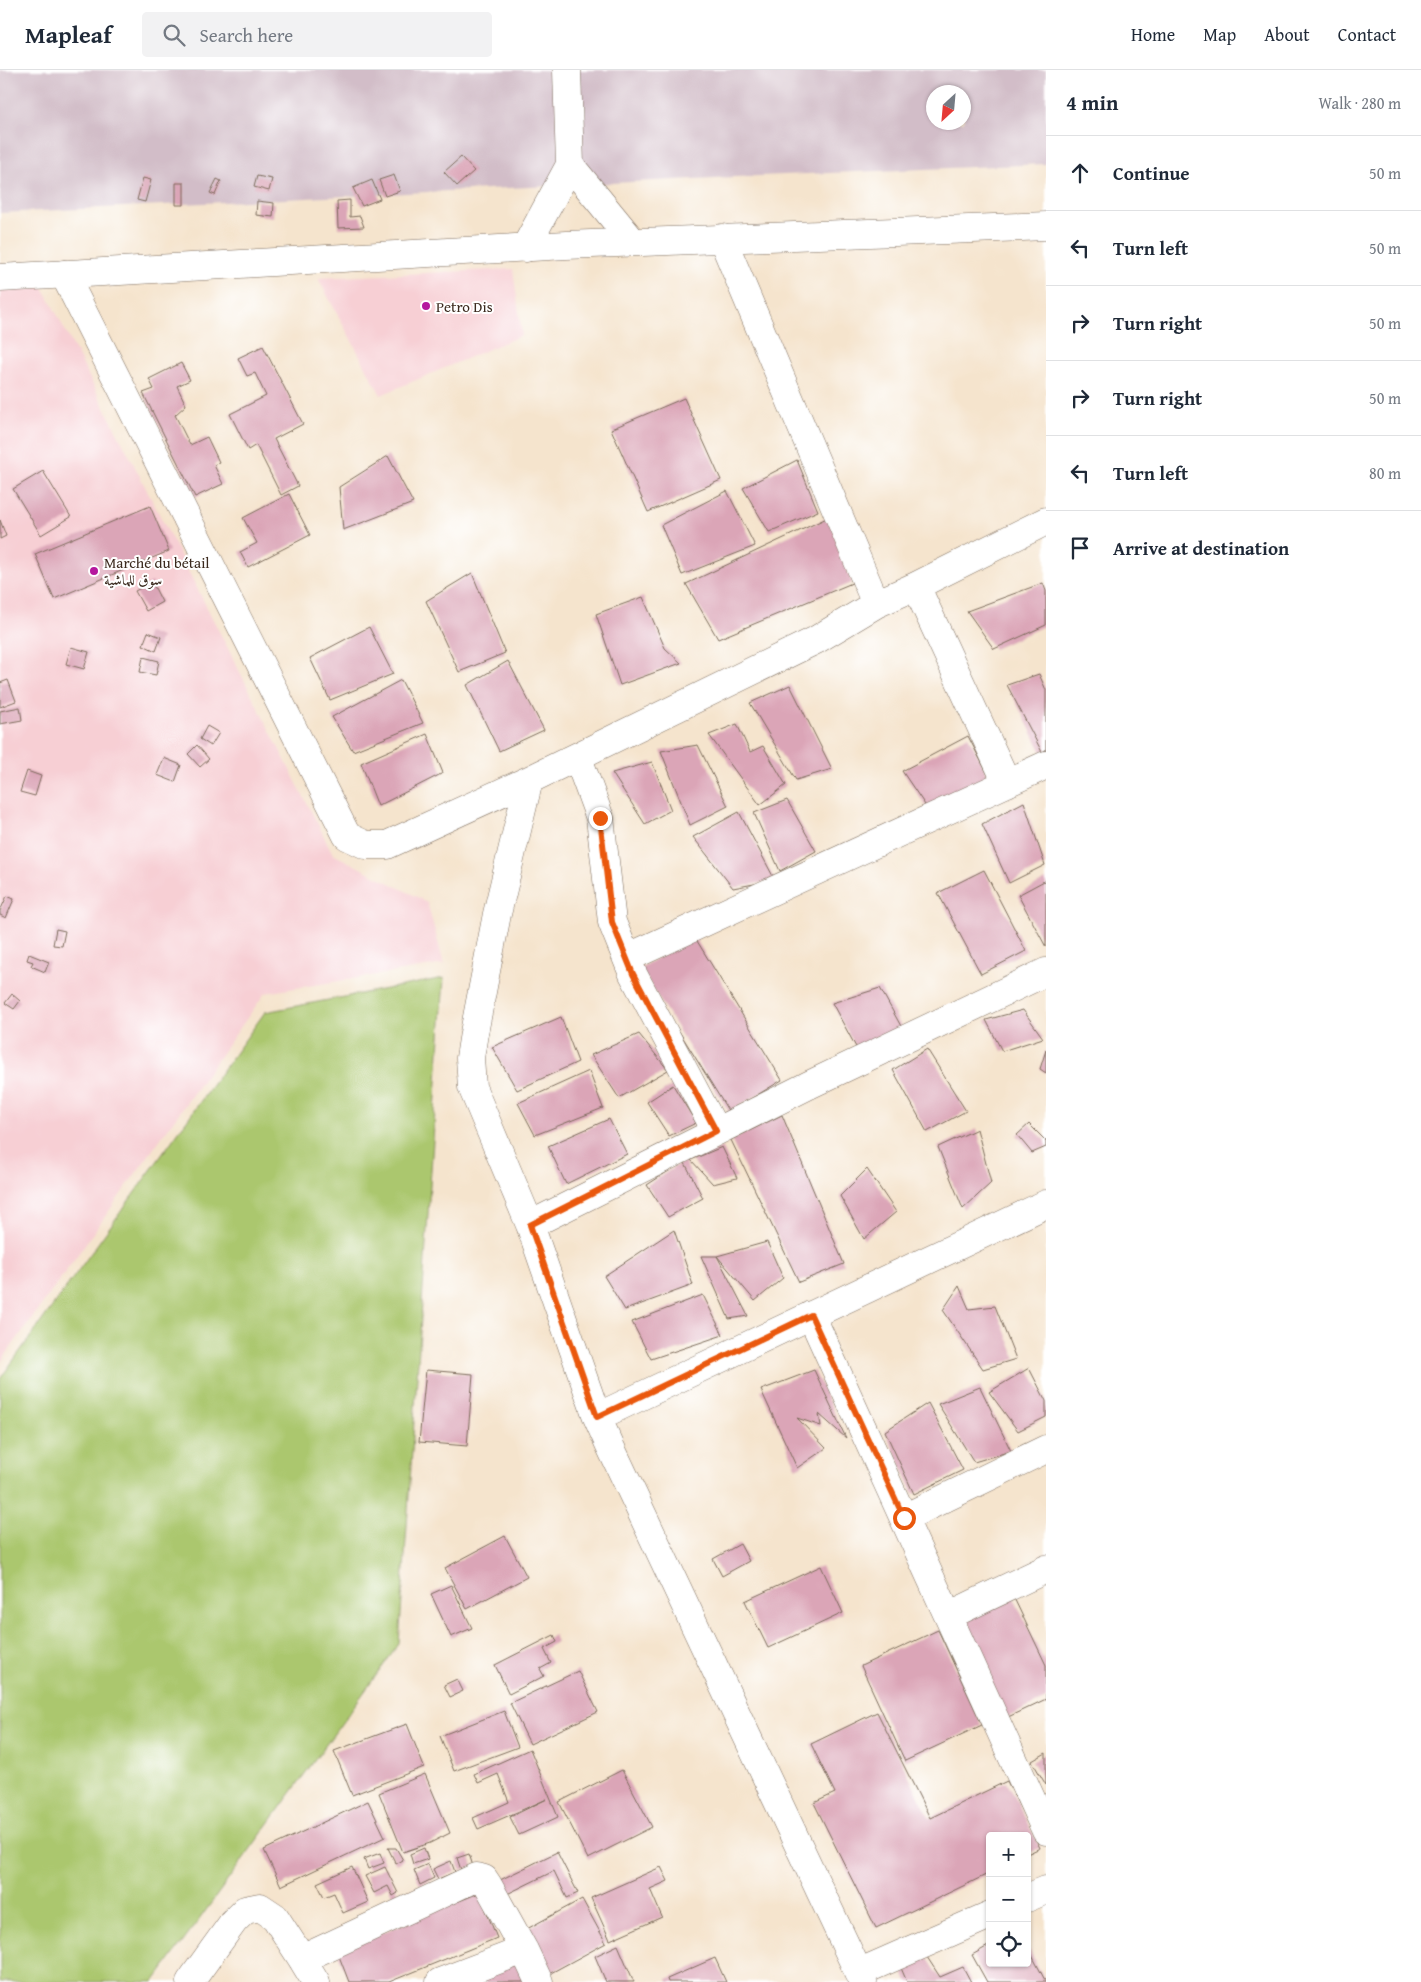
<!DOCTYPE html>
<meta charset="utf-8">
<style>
:root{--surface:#fff;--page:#f2f2f3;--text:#1f2937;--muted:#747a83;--line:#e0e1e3}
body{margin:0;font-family:"Gentium Book Plus",Amiri,serif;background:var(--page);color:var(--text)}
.controls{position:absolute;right:15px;bottom:15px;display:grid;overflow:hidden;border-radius:5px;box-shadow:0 1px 4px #0004}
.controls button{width:45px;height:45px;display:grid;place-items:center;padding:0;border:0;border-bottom:1px solid var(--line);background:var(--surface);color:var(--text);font:25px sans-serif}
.compass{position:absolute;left:926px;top:15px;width:45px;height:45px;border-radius:50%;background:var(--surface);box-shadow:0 1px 4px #0004;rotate:206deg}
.stop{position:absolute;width:15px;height:15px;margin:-11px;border:4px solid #ea580c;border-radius:50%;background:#fff}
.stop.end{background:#ea580c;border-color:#fff;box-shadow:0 1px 5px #0008}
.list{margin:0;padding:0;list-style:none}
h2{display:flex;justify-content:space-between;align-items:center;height:65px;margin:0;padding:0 20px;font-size:21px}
h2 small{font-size:16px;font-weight:400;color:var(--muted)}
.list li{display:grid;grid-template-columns:32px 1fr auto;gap:15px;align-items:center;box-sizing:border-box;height:75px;padding:0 20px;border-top:1px solid var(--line)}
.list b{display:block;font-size:19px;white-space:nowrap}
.list em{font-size:16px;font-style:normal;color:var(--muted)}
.icon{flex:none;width:28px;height:28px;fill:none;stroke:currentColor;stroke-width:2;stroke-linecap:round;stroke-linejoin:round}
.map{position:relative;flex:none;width:1046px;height:1912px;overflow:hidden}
header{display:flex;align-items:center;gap:30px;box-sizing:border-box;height:70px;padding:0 25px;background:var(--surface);border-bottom:1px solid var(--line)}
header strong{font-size:24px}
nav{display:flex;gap:28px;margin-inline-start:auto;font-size:18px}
.search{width:350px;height:45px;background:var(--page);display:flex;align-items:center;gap:12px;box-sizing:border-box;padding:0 18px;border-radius:5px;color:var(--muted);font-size:19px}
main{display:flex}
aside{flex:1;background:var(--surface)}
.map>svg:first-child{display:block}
</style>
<header>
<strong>Mapleaf</strong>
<div class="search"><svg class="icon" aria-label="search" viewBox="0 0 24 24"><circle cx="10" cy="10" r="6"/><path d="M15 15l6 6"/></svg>Search here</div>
<nav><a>Home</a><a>Map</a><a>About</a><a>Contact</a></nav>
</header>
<main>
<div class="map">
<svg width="1046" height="1912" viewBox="0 0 1046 1912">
<rect width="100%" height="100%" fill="#fff"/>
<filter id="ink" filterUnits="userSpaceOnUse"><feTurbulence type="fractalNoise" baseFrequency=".02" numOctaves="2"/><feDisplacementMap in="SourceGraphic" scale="10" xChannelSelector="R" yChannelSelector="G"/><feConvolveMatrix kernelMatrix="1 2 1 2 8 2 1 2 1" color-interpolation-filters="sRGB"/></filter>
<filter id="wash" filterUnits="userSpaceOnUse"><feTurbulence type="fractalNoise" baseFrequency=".0096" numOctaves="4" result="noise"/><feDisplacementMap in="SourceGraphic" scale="20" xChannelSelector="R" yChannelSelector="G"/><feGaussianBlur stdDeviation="1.12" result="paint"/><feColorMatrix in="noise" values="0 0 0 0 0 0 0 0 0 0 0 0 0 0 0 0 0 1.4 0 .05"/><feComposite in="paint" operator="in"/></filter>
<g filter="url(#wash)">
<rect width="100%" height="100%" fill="#f5e4cd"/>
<path fill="#f7cfd4" d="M513,199l9,66 -141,60 -63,-117z
M43,217l290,567 94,48 17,62 -179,29 -265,370v-1075z"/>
<path fill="#d2bdc8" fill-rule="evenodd" d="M0,0h1046v94l-311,13 -735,36zM934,22h30v30h-30z"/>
<path fill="#abc76e" stroke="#737846" d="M444,908l-45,666 -245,338h-154v-603l265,-367z"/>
<g id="blocks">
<path fill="#dba5b7" d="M461,87l13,14 -17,15 -13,-14z
M394,105l6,16 -15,5 -6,-16z
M257,106l15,3 -3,12 -15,-4z
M143,108l8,2 -6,22 -8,-2z
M217,109l4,2 -6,14 -5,-2z
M372,110l8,19 -18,7 -9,-18z
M176,113h8v22h-8z
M350,130v17l10,-1 4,11 -26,1 -1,-27z
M257,131l17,2 -1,14 -17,-2z
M263,276l40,78 -29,15 24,47 -17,9 -25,-50 -8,5 -18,-36 36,-18 -11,-23 -8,3 -9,-18z
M181,293l9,17 -13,6 9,19 -11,10 15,30 17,-8 12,25 -5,3 9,19 -28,13 -52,-104 11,-4 -5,-10z
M684,328l37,82 -73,32 -37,-83z
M388,386l25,47 -70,27 -4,-43z
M797,390l21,51 -49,21 -26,-44z
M43,401l28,46 -30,18 -28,-46z
M727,421l28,55 -73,29 -21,-50z
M289,424l21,41 -62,32 -8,-15 17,-9 -14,-25z
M150,436l19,45 -115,48 -19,-45z
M829,447l23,66 -134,56 -32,-55z
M0,450l6,16 -6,3z
M472,503l33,80 -46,19 -33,-71z
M152,512l10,20 -16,9 -11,-20z
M1043,513l3,8v34l-52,24 -27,-38z
M643,527l22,51 16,15 -61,22 -24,-71z
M369,557l24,47 -63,26 -20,-42z
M148,562l13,5 -5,14 -13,-6z
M71,577l18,5 -5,17 -18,-5z
M143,587l16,4 -3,14 -16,-3z
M508,591l36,69 -45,21 -32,-66z
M1039,604l7,16v60l-4,2 -35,-67z
M8,610l8,21 -16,6v-24z
M401,610l22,43 -70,28 -21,-34z
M790,615l42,84 -36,11 -46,-77z
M20,637l2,13 -22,4v-13z
M737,654l13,28 13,-6 23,39 -26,20 -51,-70z
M207,656l12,7 -8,13 -11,-7z
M427,664l16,39 -65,33 -17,-43z
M968,666l21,41 -62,31 -25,-37z
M197,675l12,14 -9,8 -12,-13z
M698,675l30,61 -38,19 -29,-74z
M164,688l17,7 -6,17 -18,-7z
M652,692l19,48 -26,14 -33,-51z
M27,701l14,5 -6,20 -15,-4z
M787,730l29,51 -36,20 -26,-58z
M1024,732l21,63 -36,18 -27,-59z
M739,742l36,68 -42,8 -40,-51z
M984,800l42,81 -45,23 -43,-81z
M1046,810v67l-28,-52z
M7,826l7,3 -8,19 -6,-3v-4z
M56,859l9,2 -3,15 -9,-1z
M694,866l88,144 -53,32 -89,-144z
M29,884l20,8 -4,10 -14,-6 2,-4 -6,-2z
M880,918l22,40 -45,21 -25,-46z
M12,924l8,7 -6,8 -9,-6z
M1023,940l20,28 -41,13 -16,-31z
M561,947l17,45 -61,28 -25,-43z
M639,964l29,36 -49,28 -28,-43z
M927,979l39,62 -39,21 -34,-62z
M1046,980v23l-6,-4z
M589,1001l14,37 -68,27 -17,-32z
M673,1015l23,38 -27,13 -22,-34z
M782,1045l62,149 -45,18 -68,-142z
M609,1049l18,35 -61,30 -18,-38z
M1029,1054l17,17v6l-14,6 -15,-18z
M977,1059l14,54 -28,26 -25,-62z
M722,1077l15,31 -24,6 -22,-24z
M684,1091l19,37 -35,19 -21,-32z
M867,1099l29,43 -32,27 -24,-43z
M674,1160l19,55 -68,25 -21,-34z
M767,1172l16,36 -28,23 -38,-45z
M701,1186h16l31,60 -19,3z
M959,1216l10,23 26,-3 21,53 -33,10 -40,-59z
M703,1225l20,40 -72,24 -19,-37z
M1029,1298l17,33v16l-28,14 -29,-39z
M426,1300l47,4 -6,72 -48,-4z
M814,1300l32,68 -27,-24 2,12 -24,-8 29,30 -29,20 -36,-78z
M980,1317l31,64 -37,11 -36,-58z
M928,1333l35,67 -49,24 -29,-63z
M505,1466l22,41 -60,32 -22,-41z
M740,1474l9,17 -27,15 -9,-17z
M821,1496l22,47 -75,35 -23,-47z
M451,1515l21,43 -21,9 -20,-43z
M1013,1526l33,69v34l-40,19 -46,-98z
M938,1560l44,95 -77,36 -44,-95z
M554,1565l3,7 -13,7 7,14 -11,6 4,7 -35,18 -14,-29z
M578,1601l20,41 -68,32 -20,-41z
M457,1609l6,12 -13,6 -6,-12z
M504,1641l14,36 -64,24 -14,-35z
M877,1642l53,106 77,-37 33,67 -13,6v-18h-37v37l-114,55 -62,-125 21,-10 -24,-49z
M407,1654l17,43 -72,28 -18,-44z
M530,1679l28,68 -39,18 -9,-18 37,-18 -69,30 -5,-11 36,-16 -11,-28 -20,9 -4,-9z
M1046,1683v32l-14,-24z
M622,1700l30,57 -64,32 -29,-57z
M425,1704l25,59 -20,10 -27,9 -24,-59z
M368,1731l17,36 -104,49 -17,-36z
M388,1778h8l7,12 -7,4z
M424,1778l4,11 -15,5 -3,-10z
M557,1782l21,41 -11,5 -13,-27 -51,25 -7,-14z
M380,1783l4,10 -16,6 -4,-10z
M469,1784l4,12 -12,4 -4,-12z
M451,1791l4,11 -17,7 -5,-10z
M428,1794l6,14 -14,7 -6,-15z
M352,1797l16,35 -25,11 -9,-20 -10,4 -7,-14z
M385,1797l13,26 -5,3 -5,-10 -14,7 -9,-17z
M661,1797l7,14 -18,8 12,28 -52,23 -19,-42z
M479,1823l18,45 -108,44h-40l-12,-31z
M582,1829l24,44 -57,31 -24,-44z
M618,1875l16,37h-28l-11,-26z
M990,1875v18h37v-17l19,36h-59l-15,-27z
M927,1887l13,20 23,-10 8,15h-64l-6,-14z
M715,1888l11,24h-58l-1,-3z
M521,1891l8,21h-60z"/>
</g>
</g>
<g filter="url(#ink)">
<use href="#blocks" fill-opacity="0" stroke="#7c6b5b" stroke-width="1"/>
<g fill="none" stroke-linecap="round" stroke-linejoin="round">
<g stroke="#7c6b5b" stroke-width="29">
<path id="minor" d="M722,168l154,366
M64,204l283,562 19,9h21l142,-65 -32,134 -23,119 -4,25 2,29 58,138 67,192 14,31 252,534
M916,516l91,197
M578,688l22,60 12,104 21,52 83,157
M529,710l287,-140 60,-36 40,-18 130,-65
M627,888l419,-193
M530,1155l279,-140 237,-113
M811,1245l235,516
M597,1347l449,-213
M904,1448l142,-69
M948,1546l98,-47
M1027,1828l19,-8
M302,1889l175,-82 7,2 4,6 36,65 15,32
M858,1903l132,-58
M190,1912l44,-61 11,-11 15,-3 15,10 27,42 14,23
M440,1912l84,-32"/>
</g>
<g stroke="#7c6b5b" stroke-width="29">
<path id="tertiary" d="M570,95l63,77
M525,178l45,-83 -3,-95"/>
</g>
<g stroke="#7c6b5b" stroke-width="29">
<path id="secondary" d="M0,208l566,-33 480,-19"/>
</g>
<use href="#minor" stroke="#fff" stroke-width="28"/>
<use href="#tertiary" stroke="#fff" stroke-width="28"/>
<use href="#secondary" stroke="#fff" stroke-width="28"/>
</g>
</g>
<g fill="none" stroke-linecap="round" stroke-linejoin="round" filter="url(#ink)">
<path stroke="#ea580c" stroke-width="6" d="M600,748l12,104 21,52 83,157 -186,94 67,192 214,-102 93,203"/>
</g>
<g fill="#b5179e" stroke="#fff" stroke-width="2">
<circle cx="426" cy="236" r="5"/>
<circle cx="94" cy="501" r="5"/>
</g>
<g text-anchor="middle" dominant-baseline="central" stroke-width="4" stroke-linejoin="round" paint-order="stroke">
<g font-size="15" fill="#3b2a1e" stroke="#fff" text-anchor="start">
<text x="436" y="236">Petro Dis</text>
<text x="104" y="492">Marché du bétail<tspan x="104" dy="17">سوق للماشية</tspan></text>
</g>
</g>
</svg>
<div class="controls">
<button>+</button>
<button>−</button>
<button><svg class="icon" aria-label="locate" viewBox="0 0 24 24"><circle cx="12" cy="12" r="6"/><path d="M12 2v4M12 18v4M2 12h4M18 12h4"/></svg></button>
</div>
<svg class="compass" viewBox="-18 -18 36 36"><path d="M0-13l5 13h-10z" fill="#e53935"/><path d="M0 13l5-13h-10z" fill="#747a83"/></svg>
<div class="stop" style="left:904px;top:1448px"></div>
<div class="stop end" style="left:600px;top:748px"></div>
</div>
<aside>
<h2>4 min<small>Walk · 280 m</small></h2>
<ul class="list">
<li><svg class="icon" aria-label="ahead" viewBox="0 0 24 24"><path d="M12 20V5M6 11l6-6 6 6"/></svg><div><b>Continue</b></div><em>50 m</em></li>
<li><svg class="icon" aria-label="left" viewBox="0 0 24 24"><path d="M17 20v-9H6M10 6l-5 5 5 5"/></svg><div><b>Turn left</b></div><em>50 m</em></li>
<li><svg class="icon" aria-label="right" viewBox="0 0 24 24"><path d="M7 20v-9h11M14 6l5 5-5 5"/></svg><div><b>Turn right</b></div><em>50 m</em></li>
<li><svg class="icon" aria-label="right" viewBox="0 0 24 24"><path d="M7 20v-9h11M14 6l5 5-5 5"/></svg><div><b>Turn right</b></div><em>50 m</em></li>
<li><svg class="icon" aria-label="left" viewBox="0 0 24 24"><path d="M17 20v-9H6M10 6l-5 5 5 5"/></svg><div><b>Turn left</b></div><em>80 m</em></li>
<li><svg class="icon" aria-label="arrive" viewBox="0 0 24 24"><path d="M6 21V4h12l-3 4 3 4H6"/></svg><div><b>Arrive at destination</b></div></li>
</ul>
</aside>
</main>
